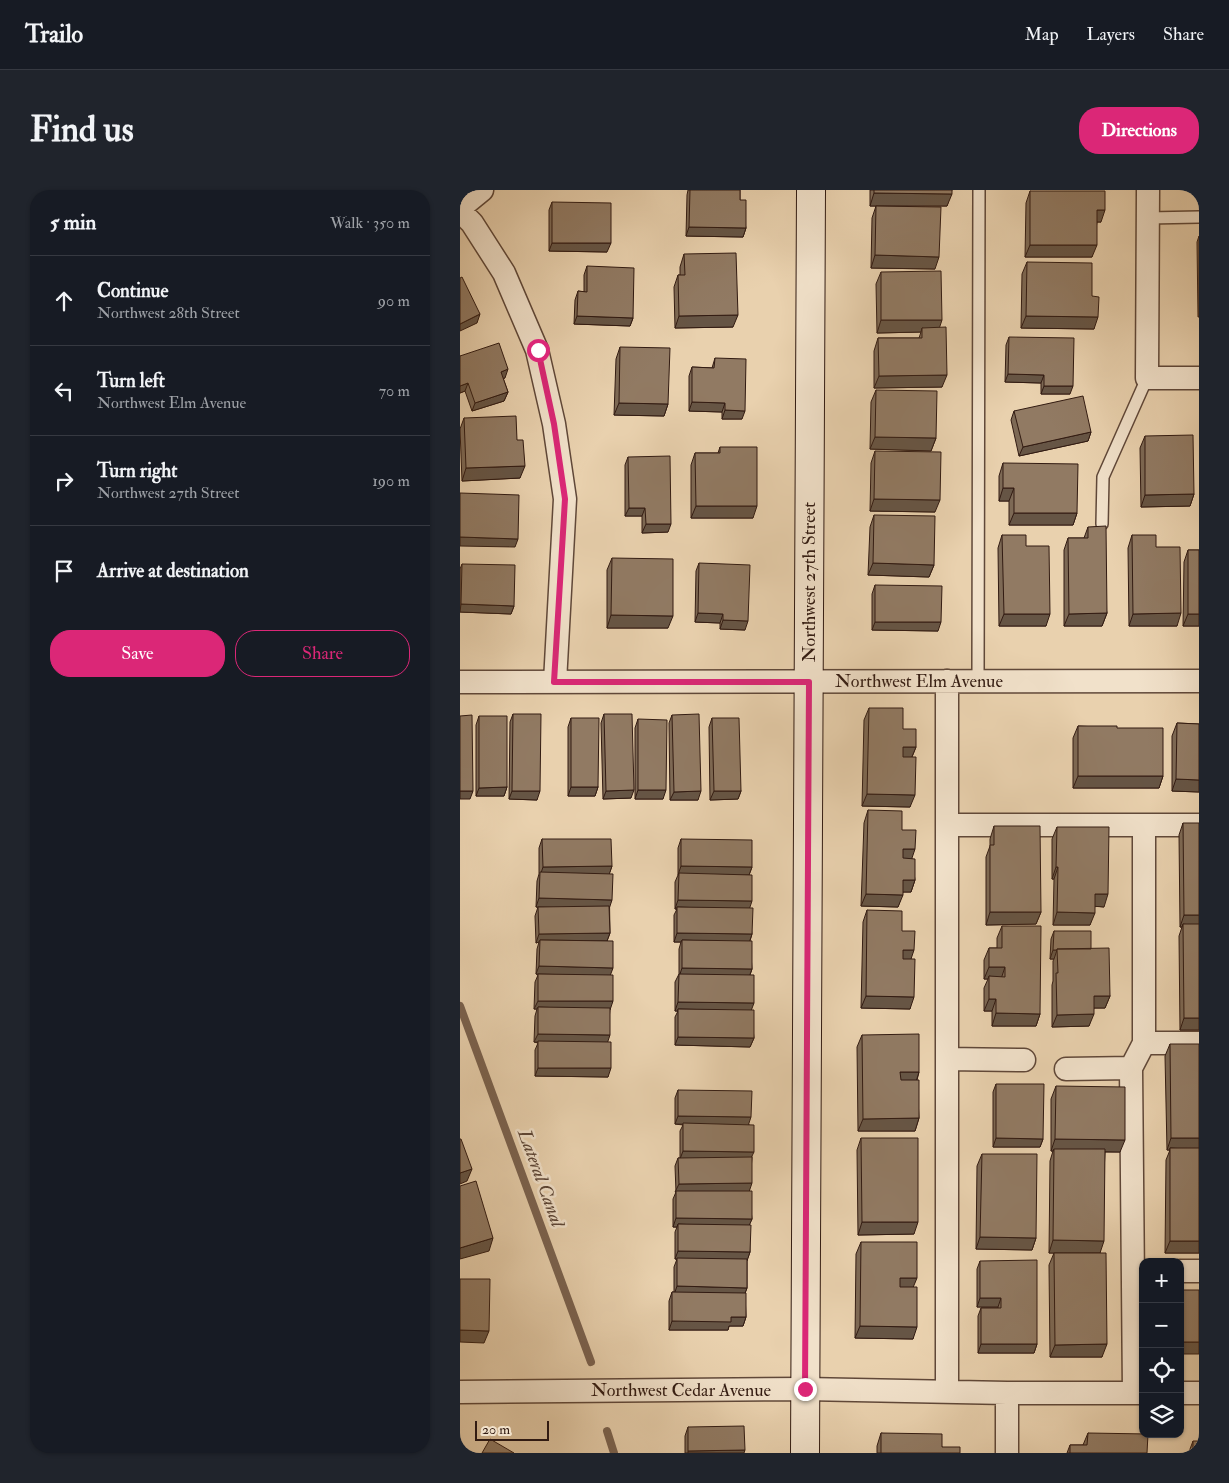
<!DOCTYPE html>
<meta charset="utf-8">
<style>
:root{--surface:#171b24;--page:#20242c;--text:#f1f3f6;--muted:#9ea1a6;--line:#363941;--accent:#db2777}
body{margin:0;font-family:"IM FELL Double Pica",serif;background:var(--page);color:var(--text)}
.controls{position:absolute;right:15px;bottom:15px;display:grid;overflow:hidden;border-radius:10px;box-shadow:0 1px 4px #0004}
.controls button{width:45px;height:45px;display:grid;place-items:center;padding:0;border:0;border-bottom:1px solid var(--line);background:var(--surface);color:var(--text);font:25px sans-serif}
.scale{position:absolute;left:15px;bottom:12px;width:74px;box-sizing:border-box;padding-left:5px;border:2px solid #321b12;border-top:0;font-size:14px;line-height:18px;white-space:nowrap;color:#321b12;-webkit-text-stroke:4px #f1e1ca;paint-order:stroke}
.stop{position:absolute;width:15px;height:15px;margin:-11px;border:4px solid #db2777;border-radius:50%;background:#fff}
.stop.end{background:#db2777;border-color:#fff;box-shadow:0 1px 5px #0008}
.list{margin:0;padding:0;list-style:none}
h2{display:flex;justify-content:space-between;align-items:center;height:65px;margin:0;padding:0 20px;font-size:21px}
h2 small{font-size:16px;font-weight:400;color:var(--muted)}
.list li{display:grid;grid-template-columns:32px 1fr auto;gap:15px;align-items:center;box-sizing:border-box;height:90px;padding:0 20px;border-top:1px solid var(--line)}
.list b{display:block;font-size:19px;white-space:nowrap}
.list p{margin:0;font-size:16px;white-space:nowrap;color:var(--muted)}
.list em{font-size:16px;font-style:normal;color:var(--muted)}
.actions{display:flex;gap:10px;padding:15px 20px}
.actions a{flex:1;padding:11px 0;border:1px solid var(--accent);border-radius:20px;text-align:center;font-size:18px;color:var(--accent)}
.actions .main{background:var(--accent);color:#fff}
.icon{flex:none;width:28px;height:28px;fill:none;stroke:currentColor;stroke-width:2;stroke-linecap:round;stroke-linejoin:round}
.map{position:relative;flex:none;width:739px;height:1263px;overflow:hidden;border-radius:20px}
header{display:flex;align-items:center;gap:30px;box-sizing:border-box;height:70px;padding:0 25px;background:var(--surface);border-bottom:1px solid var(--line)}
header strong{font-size:24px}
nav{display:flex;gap:28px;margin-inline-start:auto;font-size:18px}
.intro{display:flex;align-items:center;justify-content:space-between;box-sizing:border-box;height:120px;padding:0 30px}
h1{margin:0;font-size:35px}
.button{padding:12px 22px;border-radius:20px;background:var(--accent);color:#fff;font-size:18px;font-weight:700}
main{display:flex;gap:30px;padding:0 30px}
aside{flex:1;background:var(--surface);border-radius:20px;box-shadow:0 1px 4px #0004}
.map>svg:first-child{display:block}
</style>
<header>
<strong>Trailo</strong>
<nav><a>Map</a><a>Layers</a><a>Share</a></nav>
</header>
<div class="intro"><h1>Find us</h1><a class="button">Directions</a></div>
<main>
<aside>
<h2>5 min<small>Walk · 350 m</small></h2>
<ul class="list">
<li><svg class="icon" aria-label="ahead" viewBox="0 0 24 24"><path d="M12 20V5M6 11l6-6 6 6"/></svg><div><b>Continue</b><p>Northwest 28th Street</p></div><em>90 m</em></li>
<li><svg class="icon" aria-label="left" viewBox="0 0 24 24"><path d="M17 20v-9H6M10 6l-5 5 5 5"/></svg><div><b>Turn left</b><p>Northwest Elm Avenue</p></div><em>70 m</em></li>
<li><svg class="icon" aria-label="right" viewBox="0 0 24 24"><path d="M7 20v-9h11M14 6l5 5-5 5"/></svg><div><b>Turn right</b><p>Northwest 27th Street</p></div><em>190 m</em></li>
<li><svg class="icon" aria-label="arrive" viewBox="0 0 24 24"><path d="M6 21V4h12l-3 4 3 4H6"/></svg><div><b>Arrive at destination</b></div></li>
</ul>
<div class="actions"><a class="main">Save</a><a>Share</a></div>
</aside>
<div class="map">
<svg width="739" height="1263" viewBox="0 0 739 1263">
<rect width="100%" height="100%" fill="#e9d1ae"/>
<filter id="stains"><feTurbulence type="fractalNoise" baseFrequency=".004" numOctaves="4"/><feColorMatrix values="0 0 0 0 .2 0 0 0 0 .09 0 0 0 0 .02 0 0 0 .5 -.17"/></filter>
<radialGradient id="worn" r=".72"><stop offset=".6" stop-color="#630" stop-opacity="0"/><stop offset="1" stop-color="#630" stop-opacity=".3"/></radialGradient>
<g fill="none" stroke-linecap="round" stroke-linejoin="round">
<path stroke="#7b6350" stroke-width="8" d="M0,816l131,356
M147,1241l7,22"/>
<g stroke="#604839" stroke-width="14">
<path id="lane" d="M688,28l51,-1
M642,334l1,-47 44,-99
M518,491l1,-491"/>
</g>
<g stroke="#604839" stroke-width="25">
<path id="street" d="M688,0l-1,188h52
M0,18l22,-18
M0,21l12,12 32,50 33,77 17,74 11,75 -10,183
M0,492l739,-1
M487,635h252
M684,853h55
M487,869l77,1
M606,879l65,-1
M720,1081h19
M487,1201v-710
M0,1202l345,-3 202,4h136
M674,1203l-3,-325 13,-25v-218
M720,1203h19
M547,1263v-60"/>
</g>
<g stroke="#321b12" stroke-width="30">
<path id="secondary" d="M345,1263l6,-1263"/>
</g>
<use href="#lane" stroke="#f1e1ca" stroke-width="11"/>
<use href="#street" stroke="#f1e1ca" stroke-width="22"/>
<use href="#secondary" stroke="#f1e1ca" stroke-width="28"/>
</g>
<path fill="#7d6955" stroke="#321b12" d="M228,0h52v10l6,28 -3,9 -57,-1 1,-41z
M410,0h82l-5,16h-77z
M570,1l71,31h-4l-5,35h-67l1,-54z
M92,12l55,50 -58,-1v-41z
M416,16l59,63 -64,-1 1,-50z
M739,46v81h-1l-1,-75z
M224,64l49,73 -58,1 -1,-41 4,-12h2v-8z
M567,72l65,34 2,33 -73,-1 1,-54z
M127,76l46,52 -3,8 -56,-2 1,-24 3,-9 6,1v-17z
M421,82l58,56 3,59 -68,1v-37l4,-13h41l2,-6 -44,1 -1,-49z
M549,147l61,57h-29v-11l-36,-1 1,-37z
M160,157l48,57 -4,12 -50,-1 2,-56z
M0,166l45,22h-2l5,14 -4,9 -32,10 -7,-20 -5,2z
M255,168l27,61h-20v-7l-33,-1v-35l3,-9 20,1z
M416,200l60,48 -5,13 -61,-2 1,-47z
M554,221l77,21 -3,9 -69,15 -8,-36z
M4,228l53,22 3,38 -58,3 -2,-52z
M685,246l49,58 -4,12 -49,1 -1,-59z
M260,257l33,71h-62v-53l4,-12h23z
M415,261l60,61 -65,-1 1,-48z
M168,267l40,75 -26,1v-17h-17v-51z
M543,273l74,50 -4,12h-64v-24h-10v-25z
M414,325l60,50 -5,12 -61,-2 2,-48z
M628,337l19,86 -5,13h-38v-76l4,-12h16z
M542,345l24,11 20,80h-47l-1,-78z
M672,345l24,12 21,79h-48l-1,-78z
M728,360h11v76h-16l1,-64z
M152,368l56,70h-61v-58z
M239,373l46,67 -25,-1v-6l-25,-1 1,-51z
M2,374l52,42 -3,8 -51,-2v-43z
M415,395l63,46 -66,-1v-36z
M409,518l34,21 13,18 -4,10 -2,50 -48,-1 2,-86z
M53,524l24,86 -28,-1 1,-77z
M144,524l27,84 -28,1 -2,-76z
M212,525l26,85h-28l-1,-77z
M19,526l28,71 -3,9h-28v-71z
M111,528l27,69 -3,9h-27v-69z
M252,528l29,73 -3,8 -28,1 -1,-73z
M178,529l25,80h-28v-71z
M717,533l22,1v68l-27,-1v-55z
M618,536l39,2 46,48 -4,12h-86v-50z
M408,620l34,20 10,29 3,21 -4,12h-8l-5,15 -37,-1 3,-83z
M723,633l16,207h-19l-1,-94 3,-9h-2l-1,-92z
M534,636l47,86 -5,12 -50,1v-68l4,-11v-7z
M597,637l47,80 -9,-1 -5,19h-37l1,-46h-2v-40z
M82,649l70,27 -3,8 1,59 -3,8 3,34v34l-3,33 1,35 -73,-1v-26l3,-7 -4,-1 1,-26 2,-7h-3l1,-27 3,-7 -2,-1 1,-25 2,-7 -3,1 -1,-27 3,-9h10h-12l1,-26 2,-7v-26z
M221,649l71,28 -3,8v33l3,26 -2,7 2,28 -2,6 1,35 3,28 -4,9 -75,-2v-28l3,-6h-3v-29l4,-8v-25l2,-7h-7v-27l3,-6h-2v-27l3,-7v-27z
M407,720l35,21 9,28 -1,50 -49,-1 2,-86z
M542,736l38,88 -4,12h-44v-15h-8v-23l4,-9h-4v-19l5,-12h8v-10z
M594,741l37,18 19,47 -5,12h-11l-5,18 -37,1v-42l1,-4v-20l1,-2h-4l1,-20z
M402,845l57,37 -2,8 2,38 -4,13h-57l-1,-84z
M710,854l29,209h-34l1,-93 4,-10h-3l-2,-94z
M536,894l47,55 -3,8h-47v-55z
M596,896l64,66h-15l-5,101 2,104h-52l-1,-92 5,-12h16h-21l1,-92 3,-10h-2v-52z
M218,900l71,34 3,34 -3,33 3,28 -3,6 1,27 -3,8v28l-2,5 1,24 -3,9h-14l-1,4h-59v-29l3,-9h2v-25l3,-8h-2v-27l2,-5h-4v-28l3,-7 -1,-26 3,-8h2v-27l3,-6 -8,-1v-26z
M401,948l53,96 -56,1 -1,-85z
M522,964l54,84 -4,12 -56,-1 1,-83z
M401,1052l52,45v52l-58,-1 1,-84z
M520,1071l57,83 -3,9h-56v-37l3,-8h17v-1h-21v-38z
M228,1237l56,26h-59v-17z
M421,1243l61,14 18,6h-83v-7z
M628,1243l59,20h-80l3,-8h13z
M733,1251l6,12h-9v-4z"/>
<path fill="#665545" stroke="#321b12" d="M414,3l78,1 -5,12h-77z
M637,20h8l-4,12h-9z
M229,37l57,1 -3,9 -57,-1z
M92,53h59l-4,9 -58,-1z
M570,55h67l-5,12h-67z
M415,65l64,2 -4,12 -64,-1z
M20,124l-3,9 -17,8v-7z
M278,125l-5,12 -58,1 4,-12z
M117,126l56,2 -3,8 -56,-2z
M566,126l72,1 -4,12 -73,-1z
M421,130h61l-4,12 -16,-4 -1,4 -44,1z
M48,179l-3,9 -7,2 3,-8z
M548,184l36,1 -3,8 -36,-1z
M487,185l-5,12 -68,1 5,-12z
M8,193l-3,8 -5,2v-7z
M584,196h29l-3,8h-29z
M48,202l-4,9 -32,10 3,-8z
M232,212l33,1 -3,9 -33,-1z
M159,213l49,1 -4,12 -50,-1z
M265,220l20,1 -3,8h-20z
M631,242l-3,9 -69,15 4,-9z
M415,247l61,1 -5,13 -61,-2z
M65,276l-5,12 -58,3 4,-13z
M543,298h11l-5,13h-10z
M734,304l-4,12 -49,1 4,-12z
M414,309l66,1 -5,12 -65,-1z
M236,316h61l-4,12h-62z
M169,318h16l-3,8h-17z
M554,323h63l-4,12h-64z
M186,334h25l-3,8 -26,1z
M0,347l58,2 -3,8 -55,-1z
M413,373l61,2 -5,12 -61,-2z
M1,414l53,2 -3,8 -51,-2z
M238,423l25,1 -3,9 -25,-1z
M647,423l-5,13h-38l5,-12z
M721,423l-4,13h-48l4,-12z
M544,424h46l-4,12h-47z
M728,424h11v12h-16z
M151,425l62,1 -5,12h-61z
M263,430l25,1 -3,9 -25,-1z
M415,432h66l-3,9 -66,-1z
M443,557h13l-5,12h-12z
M618,586h85l-4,12h-86z
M716,589l23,1v12l-27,-1z
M47,597l-3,9h-28l3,-8z
M111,597h27l-3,9h-27z
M174,600l-3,8 -28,1 3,-8z
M178,600h28l-3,9h-28z
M0,601h13l-3,8h-10z
M52,601h28l-3,9 -28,-1z
M241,601l-3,9h-28l4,-8z
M254,601h27l-3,8 -28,1z
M407,604l48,1 -5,12 -48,-1z
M443,659h12l-4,12h-12z
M152,676l-3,9 -69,1 3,-9z
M221,676l71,1 -3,8h-71z
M596,677h2l-4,12h-2z
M443,690h12l-4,12h-12z
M406,704l37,1 -5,12 -37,-1z
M635,704h13l-4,13 -13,-1z
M79,708l73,2 -3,9 -73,-2z
M218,710l74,1 -3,9 -72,-3v2h-2z
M530,722h51l-5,12 -50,1z
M597,722l38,1 -5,12h-37z
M724,725h15v12l-16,-3 -1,3h-2z
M150,743l-3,8 -67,-1 -1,2 -3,1 3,-9z
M217,743l75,1 -3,9 -67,-3 -1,2h-7z
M443,760h11l-4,12h-12z
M593,760h4l-3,9h-4z
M79,776l74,2 -3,8 -74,-2z
M529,777h16l-4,12 -12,-3 -1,3h-4z
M222,778l70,1 -3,8h-70z
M406,806l48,1 -4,12 -49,-1z
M634,806h16l-5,12h-16z
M529,809h7l-4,12h-8z
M78,811h75l-3,9 -72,-3 -1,2h-3z
M218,812l76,1 -3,8 -73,-2v2h-3z
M536,823l44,1 -4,12h-44z
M634,824l-5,12 -37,1 5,-12z
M724,828h15v12h-19z
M78,844l72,1 -3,9 -73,-2z
M218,847l76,1 -4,9 -75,-2z
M78,878h73l-3,9 -73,-1z
M440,882h19l-4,13h-19z
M218,926l73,1 -3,9 -73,-2z
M459,928l-4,13h-57l5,-12z
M536,948l47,1 -3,8h-47z
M711,948h28v12l-29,-2v2h-3z
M595,949l70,1 -5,12 -66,-1v-2l-1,2h-2z
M223,961l71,1 -4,8 -70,-1z
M12,979l-5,12 -7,3v-11z
M292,993l-3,9h-74l4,-8z
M216,1028l76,1 -4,9 -70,-4 -1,3h-4z
M402,1032h56l-4,12 -56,1z
M520,1047l56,1 -4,12 -56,-1z
M33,1048l-4,13 -29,8v-11z
M593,1050l51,1 -4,12h-51z
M710,1051h29v12h-34z
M218,1061l72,1 -3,9 -72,-2z
M440,1088h17l-5,12h-16z
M217,1096l70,2 -3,8 -70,-1z
M520,1108h21l-3,9h-21z
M271,1127h15l-3,9h-14l-1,4h-59l3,-9z
M400,1136l57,1 -4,12 -58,-1z
M0,1140l29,1 -5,12 -24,-1z
M720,1152h19v12h-19z
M521,1154h56l-3,9h-56z
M647,1154l-5,13h-52l5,-12z
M285,1260l-1,3h-56v-2z"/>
<path fill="#917a63" stroke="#321b12" d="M230,0h50v10h6v28l-57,-1z
M414,0h78v4l-78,-1z
M570,1h75v19h-8v35h-67z
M92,12l59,1v40h-59z
M416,16l65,1 -2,50 -64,-2z
M276,63l2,62 -59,1 -1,-41h7l-1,-21z
M567,72l65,1v33l7,1 -1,20 -72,-1z
M127,76l47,2 -1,50 -56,-2 1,-25 9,1z
M481,81l1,49h-61v-48z
M2,87l18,37 -20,10v-46z
M486,137l1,48 -68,1 -1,-38h44v-10z
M549,147l65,1 -1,48h-29v-11l-36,-1z
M39,153l9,26 -7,3 7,20 -33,11 -7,-20 -8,3v-30z
M160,157l50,1 -2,56 -49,-1z
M255,168l31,1 -1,52 -20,-1v-7l-33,-1v-35l22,1z
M416,200l61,1 -1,47 -61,-1z
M623,206l8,36 -68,15 -9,-36z
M56,226l1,24h6l2,26 -59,2 -2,-50z
M733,245l1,59 -49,1v-59z
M260,257h37v59h-61l-1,-53h25z
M415,261l66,1 -1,48 -66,-1z
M210,266l1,68h-25l-1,-16h-16l-1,-51z
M543,273l75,1 -1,49h-63v-25h-11z
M0,303l59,2 -1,44 -58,-2z
M414,325l61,1 -1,49 -61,-2z
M646,336l1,87 -38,1 -1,-76h20v-11z
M542,345h24v11h23l1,68h-46z
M672,345h24v12h24l1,66 -48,1z
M728,360h11v64h-11z
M152,368l61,1v57l-62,-1z
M239,373l51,2 -2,56 -25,-1v-6l-25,-1z
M2,374l53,1 -1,41 -53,-2z
M415,395l67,1 -1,36h-66z
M409,518h34v21h13v18h-13v10h13l-1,38 -48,-1z
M53,524h28l-1,77h-28z
M144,524h28l2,76 -28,1z
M239,524l2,77 -27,1 -2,-77z
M12,525l1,76h-13v-75z
M19,526h28v71l-28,1z
M111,528h28l-1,69h-27z
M252,528h27l2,73h-27z
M178,529l29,1 -1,70h-28z
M717,533l22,1v56l-23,-1z
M618,536h39v2h46v48h-85z
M408,620l34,1v19h14l-1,19h-12v9l12,1v21h-12v15l-37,-1z
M723,633h16v92h-15z
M534,636h46l1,86h-51v-67h4z
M597,637h52l-1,67h-13v19l-38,-1 1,-45h-2z
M82,649h69l1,27 -69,1z
M221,649l71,1v27l-71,-1z
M80,682l73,2 -1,26 -73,-2z
M219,683l73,2v26l-74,-1z
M149,716l1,27 -71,1 -1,-27z
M217,717l76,1 -1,26 -75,-1z
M407,720l35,1v20h13l-1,19h-11v9h12l-1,38 -48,-1z
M723,734h16v94h-15z
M542,736h39l-1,88 -44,-1v-14h-7v-23l16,1v-10h-16v-19h13z
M594,741h37v18h-34v1h-4z
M80,750l73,1v27l-74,-2z
M222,750l70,1v28l-70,-1z
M649,758l1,48h-16v18l-37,1 -1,-42h2l-1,-24z
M78,784l75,1v26h-75z
M219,784l75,1v28l-76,-1z
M78,817l72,1v27l-72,-1z
M218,819l76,1v28l-76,-1z
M459,844v38h-19l1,8h18v38l-56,1 -1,-84z
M78,851l73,1v26h-73z
M710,854h29v94h-28z
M536,894h48l-1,55 -47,-1z
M596,896l69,1v53l-70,-1z
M218,900l74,1 -1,26 -73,-1z
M223,933l71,2v27l-71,-1z
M401,948h57v84h-56z
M0,949h1l11,30 -12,4z
M710,958h29v93h-29z
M594,959h51l-1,92 -51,-1z
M522,964h55l-1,84 -56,-1z
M292,967v26l-73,1 -1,-26z
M16,991l17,57 -33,10v-62z
M216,1001h76v28l-76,-1z
M218,1034l73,1 -1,27 -72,-1z
M401,1052h56v36h-17v9h17v40l-57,-1z
M594,1063h52l1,91 -52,1z
M217,1068l70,1v29l-70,-2z
M577,1070v84h-56v-36h20v-10h-21v-37z
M0,1089h30l-1,52 -29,-1z
M720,1100h19v52h-19z
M212,1102l74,1v24h-15v5l-59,-1z
M284,1236l1,24 -57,1v-24z
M421,1243l61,1v13h18v6h-79z
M628,1243l60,1 -1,19h-77v-8h17z
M30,1249l24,14h-32z
M733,1251h6v12h-6z"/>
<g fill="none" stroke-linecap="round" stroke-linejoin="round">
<path stroke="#db2777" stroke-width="6" d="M78,160l16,74 11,75 -11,183h255l-4,707"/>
</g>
<g text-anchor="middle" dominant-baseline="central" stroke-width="5" stroke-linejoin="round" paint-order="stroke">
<g font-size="18" fill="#321b12" stroke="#f1e1ca">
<text transform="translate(349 392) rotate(-90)">Northwest 27th Street</text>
<text x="459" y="491">Northwest Elm Avenue</text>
<text x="221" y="1200">Northwest Cedar Avenue</text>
</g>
<g font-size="19" font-style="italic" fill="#5c4536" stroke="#f1e1ca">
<text transform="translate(81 988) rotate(70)">Lateral Canal</text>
</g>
</g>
<rect width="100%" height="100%" filter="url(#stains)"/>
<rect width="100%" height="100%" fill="url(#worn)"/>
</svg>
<div class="controls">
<button>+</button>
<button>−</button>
<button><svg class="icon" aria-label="locate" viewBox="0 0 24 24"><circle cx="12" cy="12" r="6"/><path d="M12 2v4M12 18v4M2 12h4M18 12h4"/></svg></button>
<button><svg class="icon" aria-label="layers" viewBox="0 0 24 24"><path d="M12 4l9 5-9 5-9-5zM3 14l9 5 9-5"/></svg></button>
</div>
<div class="scale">20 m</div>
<div class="stop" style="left:78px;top:160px"></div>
<div class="stop end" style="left:345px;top:1199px"></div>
</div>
</main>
